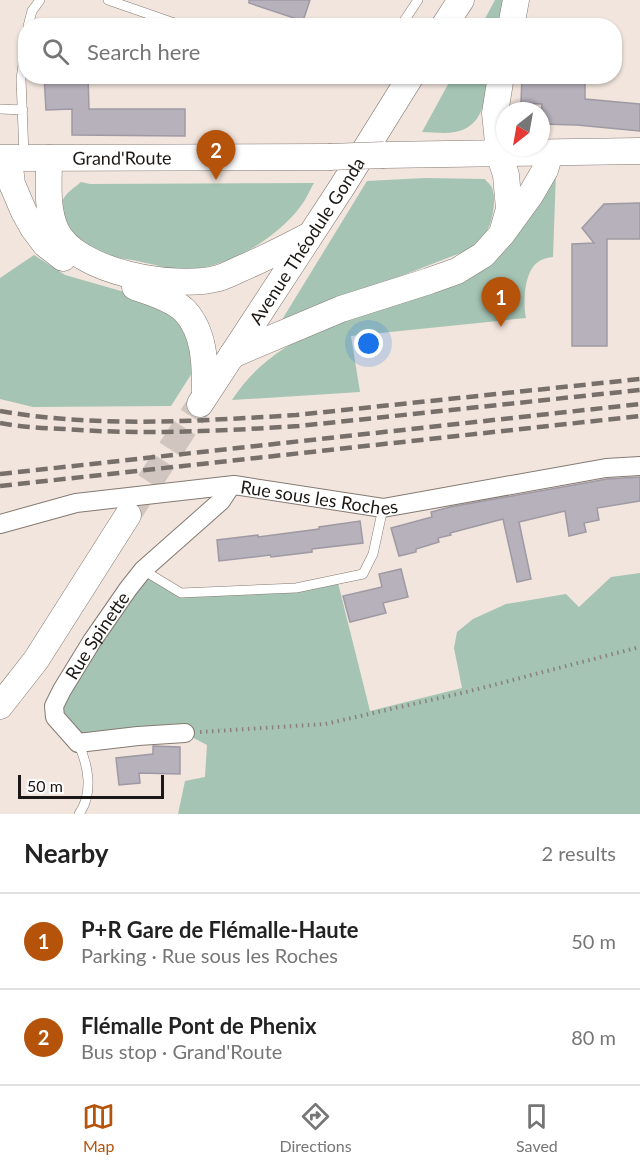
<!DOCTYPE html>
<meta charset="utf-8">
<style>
:root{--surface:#fff;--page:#f6f6f6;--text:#222;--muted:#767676;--line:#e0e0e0;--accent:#b45309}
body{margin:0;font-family:Lato,sans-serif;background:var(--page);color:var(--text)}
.compass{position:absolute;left:496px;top:102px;width:54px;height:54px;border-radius:50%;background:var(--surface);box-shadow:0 2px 4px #0004;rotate:211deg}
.scale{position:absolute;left:18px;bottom:15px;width:146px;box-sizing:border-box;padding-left:6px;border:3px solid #1c1815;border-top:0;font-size:16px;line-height:21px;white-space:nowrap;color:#1c1815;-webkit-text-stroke:4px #fff;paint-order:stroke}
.you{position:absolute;left:369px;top:344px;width:21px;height:21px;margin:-15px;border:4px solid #fff;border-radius:50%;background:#1a73e8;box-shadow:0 0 0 9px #1a73e833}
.badge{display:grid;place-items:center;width:39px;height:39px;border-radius:50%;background:var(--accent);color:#fff;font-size:20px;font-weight:700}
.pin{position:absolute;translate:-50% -50px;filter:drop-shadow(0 2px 3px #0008)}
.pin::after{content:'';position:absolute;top:32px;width:21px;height:18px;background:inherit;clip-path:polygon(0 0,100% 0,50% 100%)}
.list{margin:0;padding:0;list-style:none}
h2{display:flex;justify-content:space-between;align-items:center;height:78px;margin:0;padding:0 24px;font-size:26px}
h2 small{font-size:20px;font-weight:400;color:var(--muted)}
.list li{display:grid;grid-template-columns:39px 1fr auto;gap:18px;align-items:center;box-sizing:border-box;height:96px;padding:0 24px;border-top:2px solid var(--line)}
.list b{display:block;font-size:22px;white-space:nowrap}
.list p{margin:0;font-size:20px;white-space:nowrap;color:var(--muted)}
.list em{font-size:20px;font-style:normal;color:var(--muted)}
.icon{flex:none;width:33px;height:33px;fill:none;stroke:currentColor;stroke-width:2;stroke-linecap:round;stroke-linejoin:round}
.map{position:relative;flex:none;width:640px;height:814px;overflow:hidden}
.search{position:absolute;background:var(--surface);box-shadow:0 2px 4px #0004;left:18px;right:18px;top:18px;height:66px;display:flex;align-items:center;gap:15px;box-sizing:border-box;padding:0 21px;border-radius:24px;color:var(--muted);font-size:22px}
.sheet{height:270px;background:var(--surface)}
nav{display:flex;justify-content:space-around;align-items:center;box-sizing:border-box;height:84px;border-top:2px solid var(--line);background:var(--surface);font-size:16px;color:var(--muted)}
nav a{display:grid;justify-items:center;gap:3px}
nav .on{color:var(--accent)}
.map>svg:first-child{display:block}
</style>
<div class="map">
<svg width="640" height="814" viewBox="0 0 640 814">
<rect width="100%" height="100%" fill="#f1e5dd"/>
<path fill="#a5c4b4" d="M495,0h9l-6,25 -17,1z
M452,77h37c-4,23 -6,50 -34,55 -11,2 -23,0 -33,0z
M556,172l-3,85c-8,1 -15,3 -20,10 -9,12 -10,37 -7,51l-175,18 9,56 -128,8c20,-32 52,-55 87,-70 11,-5 19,-9 31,-10l123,-46z
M425,178l60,1c0,1 6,6 6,7 6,9 2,34 -3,43 -4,9 -12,15 -20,21l-188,73 87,-142z
M81,182l9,2 224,-1c-5,8 -8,17 -14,24 -24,32 -76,64 -118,62 -14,0 -30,-5 -45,-8 -14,-3 -31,-4 -45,-8 -16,-5 -36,-35 -30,-51 3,-9 12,-14 19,-20z
M34,255l31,20 91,26 32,32 4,40 -21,33 -138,1 -33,-8v-121z
M143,570l38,23 115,-5 41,-9 33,132 92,-23 -8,-40 3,-16 16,-13 33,-15 60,-10 13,13 32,-30 29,-4v241h-462l7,-33 20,-4 2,-32 -23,-12 -106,10 -14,-14 -2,-39z"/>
<path fill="#b7b1bc" stroke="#9f99a3" stroke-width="1.5" d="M249,0h61l-7,21 -54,-18z
M44,76h44l1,33h96v27l-113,-1v-26l-26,1z
M522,76h20v2l43,2v19l55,5v27l-63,-6 -36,-1 1,-20 -21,-1z
M640,203v36h-33v107h-35v-102l22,-1 -12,-15 22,-24z
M640,477v24l-43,7 2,12 -15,3 2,9 -17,4 -4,-25 -46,11 12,57 -14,3 -14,-63 -53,14 1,2 -13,3 1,4 -23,7v3l-17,4 -8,-28 41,-11 -1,-5 19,-5 157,-28z
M360,521l3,22 -51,6v3l-41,5 -1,-2 -51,6 -2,-21 41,-5v2l61,-8v-2z
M401,569l7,28 -25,6 3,10 -36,9 -7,-26 39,-9 -3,-13z
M153,746l27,1v27l-41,-1 1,10 -21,2 -3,-27 37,-4z"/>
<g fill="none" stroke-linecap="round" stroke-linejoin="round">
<path stroke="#d1c6bf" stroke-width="26" stroke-dasharray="26 13" stroke-linecap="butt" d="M128,515l72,-111"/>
<g stroke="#857a73" stroke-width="10">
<path id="lane" d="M108,0l75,26
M28,26l4,-15 8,-11
M400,26l4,-5 14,-21
M0,109l23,1
M24,155l-3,-76 5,-35
M143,570l38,23 115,-5 67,-14 10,-20 10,-46
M78,743c10,21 16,50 1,71"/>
</g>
<g stroke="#857a73" stroke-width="20">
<g id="street">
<path id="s1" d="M0,524l76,-21 158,-18 149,23 223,-40 34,-2"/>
<path id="s2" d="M185,733l-47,3 -60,7 -23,-26 -1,-11 8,-16 30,-49 36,-52 15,-19 78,-69 10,-15"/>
</g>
</g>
<g stroke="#857a73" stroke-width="27">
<g id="secondary">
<path d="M444,26l17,-26"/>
<path d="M511,26l5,-26"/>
<path d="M501,76l-6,37 4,40 7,22 3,34 -6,21"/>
<path d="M384,155l256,-4"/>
<path id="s3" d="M0,158l329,-1"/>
<path d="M49,158c0,23 -3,51 7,72 20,43 120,60 163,48 7,-2 14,-6 21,-9 24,-10 47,-22 70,-34"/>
<path d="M9,159l3,25 12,28 9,16 12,16 18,14"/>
<path d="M135,287c16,5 38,12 50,24 21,23 20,56 20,84"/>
<path d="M232,355l109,-46 88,-28 28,-10 26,-16 19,-21 29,-40 14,-24 5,-17"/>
<path id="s4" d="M200,404l142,-217 69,-111"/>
<path d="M0,706l36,-46 92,-145"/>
</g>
</g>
<path stroke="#89817c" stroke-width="4" stroke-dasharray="1.5 4.5" stroke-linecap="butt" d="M200,732l125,-8 141,-32 174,-45"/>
<use href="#lane" stroke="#fff" stroke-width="9"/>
<use href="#street" stroke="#fff" stroke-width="18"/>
<use href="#secondary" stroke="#fff" stroke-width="26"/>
<path stroke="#77706a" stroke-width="4.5" stroke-dasharray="12 6" stroke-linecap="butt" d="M0,411c97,17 198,10 296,4l344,-36
M0,423c21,4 43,5 64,6 78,6 157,2 235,-3l341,-36
M0,474l640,-70
M0,486l640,-70"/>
<g stroke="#857a73" stroke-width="27" stroke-linecap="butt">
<path id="secondary-bridge" d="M329,157l55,-2"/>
</g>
<use href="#secondary-bridge" stroke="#fff" stroke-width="26"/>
</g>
<g text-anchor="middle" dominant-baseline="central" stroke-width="4.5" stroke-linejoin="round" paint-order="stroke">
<g font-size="18" fill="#1c1815" stroke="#fff">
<text stroke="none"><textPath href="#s3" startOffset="122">Grand'Route</textPath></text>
<text stroke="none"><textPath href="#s4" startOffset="195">Avenue Théodule Gonda</textPath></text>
<text stroke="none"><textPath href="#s1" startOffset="324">Rue sous les Roches</textPath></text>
<text stroke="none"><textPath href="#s2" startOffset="236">Rue Spinette</textPath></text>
</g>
</g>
</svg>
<svg class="compass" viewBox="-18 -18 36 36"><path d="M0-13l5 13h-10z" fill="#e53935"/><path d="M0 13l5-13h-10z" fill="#767676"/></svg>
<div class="scale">50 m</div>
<div class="you"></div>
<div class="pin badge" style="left:501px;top:327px">1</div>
<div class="pin badge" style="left:216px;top:180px">2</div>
<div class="search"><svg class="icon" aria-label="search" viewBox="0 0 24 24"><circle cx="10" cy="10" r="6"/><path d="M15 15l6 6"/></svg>Search here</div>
</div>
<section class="sheet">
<h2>Nearby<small>2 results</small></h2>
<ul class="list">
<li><span class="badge">1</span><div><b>P+R Gare de Flémalle-Haute</b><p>Parking · Rue sous les Roches</p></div><em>50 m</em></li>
<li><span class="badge">2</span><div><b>Flémalle Pont de Phenix</b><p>Bus stop · Grand'Route</p></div><em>80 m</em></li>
</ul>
</section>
<nav>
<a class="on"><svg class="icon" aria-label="map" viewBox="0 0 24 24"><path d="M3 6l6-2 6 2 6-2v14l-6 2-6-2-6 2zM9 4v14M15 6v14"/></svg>Map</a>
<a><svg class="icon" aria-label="directions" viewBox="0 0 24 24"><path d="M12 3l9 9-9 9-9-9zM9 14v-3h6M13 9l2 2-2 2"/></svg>Directions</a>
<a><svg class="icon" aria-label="saved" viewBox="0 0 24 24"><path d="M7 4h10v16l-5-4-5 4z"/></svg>Saved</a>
</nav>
